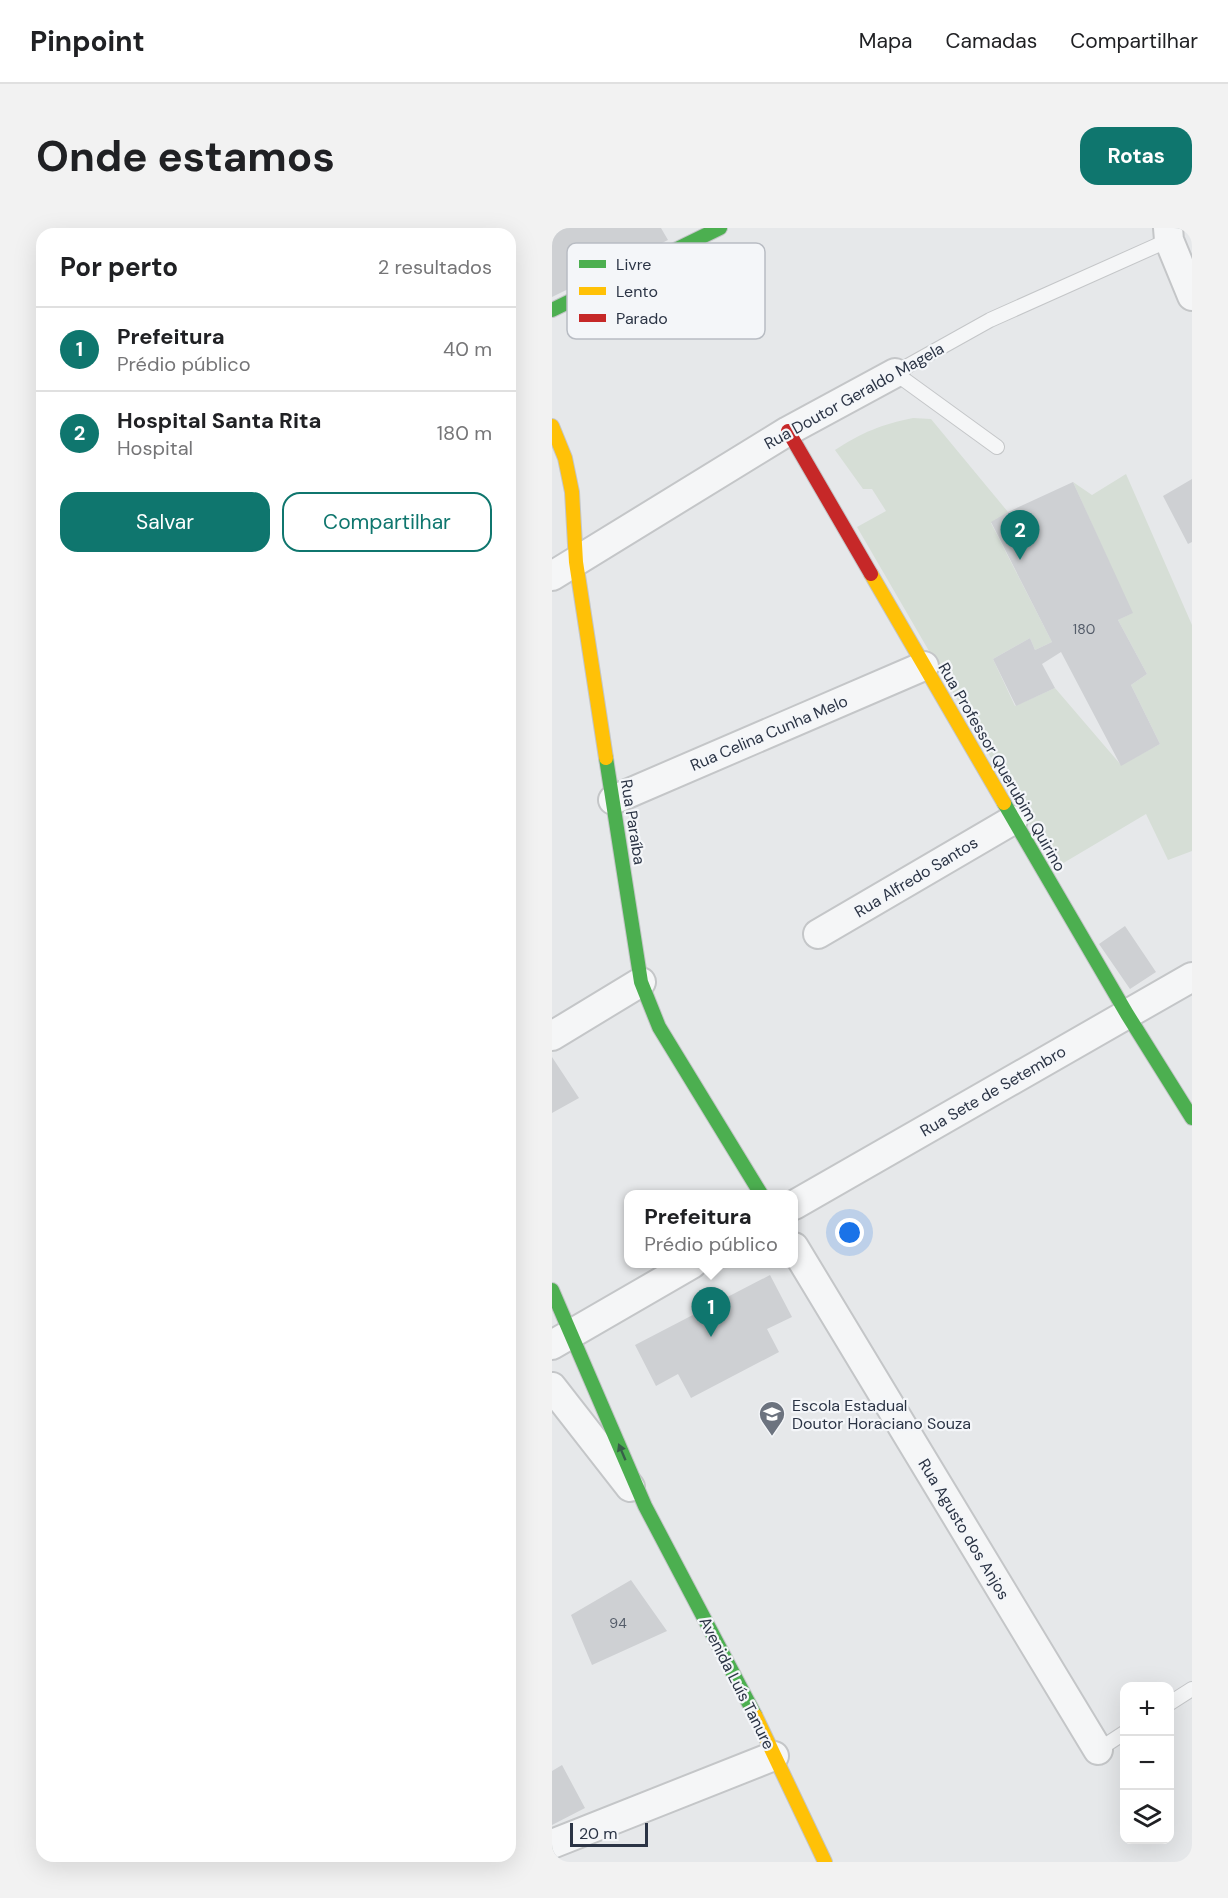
<!DOCTYPE html>
<html lang="pt">
<meta charset="utf-8">
<style>
:root{--surface:#fff;--page:#f2f2f2;--text:#202124;--muted:#757577;--line:#e0e0e0;--accent:#0f766e}
body{margin:0;font-family:"DM Sans",sans-serif;background:var(--page);color:var(--text)}
.controls{position:absolute;right:18px;bottom:18px;display:grid;overflow:hidden;border-radius:12px;box-shadow:0 6px 24px #0002}
.controls button{width:54px;height:54px;display:grid;place-items:center;padding:0;border:0;border-bottom:2px solid var(--line);background:var(--surface);color:var(--text);font:30px sans-serif}
.scale{position:absolute;left:18px;bottom:15px;width:78px;box-sizing:border-box;padding-left:6px;border:3px solid #2b3445;border-top:0;font-size:16px;line-height:21px;white-space:nowrap;color:#2b3445;-webkit-text-stroke:4px #f4f6f9;paint-order:stroke}
.you{position:absolute;left:298px;top:1005px;width:21px;height:21px;margin:-15px;border:4px solid #fff;border-radius:50%;background:#1a73e8;box-shadow:0 0 0 9px #1a73e833}
.badge{display:grid;place-items:center;width:39px;height:39px;border-radius:50%;background:var(--accent);color:#fff;font-size:20px;font-weight:700}
.pin{position:absolute;translate:-50% -50px;filter:drop-shadow(0 2px 3px #0008)}
.pin::after{content:'';position:absolute;top:32px;width:21px;height:18px;background:inherit;clip-path:polygon(0 0,100% 0,50% 100%)}
.popup{position:absolute;left:72px;top:962px;width:174px;height:78px;box-sizing:border-box;display:grid;place-content:center;border-radius:12px;background:var(--surface);filter:drop-shadow(0 2px 4px #0005);font-size:20px;white-space:nowrap;color:var(--muted)}
.popup b{font-size:22px;color:var(--text)}
.popup::after{content:'';position:absolute;left:50%;top:100%;margin-left:-12px;border:12px solid transparent;border-top-color:var(--surface)}
.list{margin:0;padding:0;list-style:none}
h2{display:flex;justify-content:space-between;align-items:center;height:78px;margin:0;padding:0 24px;font-size:26px}
h2 small{font-size:20px;font-weight:400;color:var(--muted)}
.list li{display:grid;grid-template-columns:39px 1fr auto;gap:18px;align-items:center;box-sizing:border-box;height:84px;padding:0 24px;border-top:2px solid var(--line)}
.list b{display:block;font-size:22px;white-space:nowrap}
.list p{margin:0;font-size:20px;white-space:nowrap;color:var(--muted)}
.list em{font-size:20px;font-style:normal;color:var(--muted)}
.actions{display:flex;gap:12px;padding:18px 24px}
.actions a{flex:1;padding:14px 0;border:2px solid var(--accent);border-radius:18px;text-align:center;font-size:21px;color:var(--accent)}
.actions .main{background:var(--accent);color:#fff}
.icon{flex:none;width:33px;height:33px;fill:none;stroke:currentColor;stroke-width:2;stroke-linecap:round;stroke-linejoin:round}
.map{position:relative;flex:none;width:640px;height:1634px;overflow:hidden;border-radius:18px}
header{display:flex;align-items:center;gap:36px;box-sizing:border-box;height:84px;padding:0 30px;background:var(--surface);border-bottom:2px solid var(--line)}
header strong{font-size:28px}
nav{display:flex;gap:33px;margin-inline-start:auto;font-size:21px}
.intro{display:flex;align-items:center;justify-content:space-between;box-sizing:border-box;height:144px;padding:0 36px}
h1{margin:0;font-size:42px}
.button{padding:15px 27px;border-radius:18px;background:var(--accent);color:#fff;font-size:21px;font-weight:700}
main{display:flex;gap:36px;padding:0 36px}
aside{flex:1;background:var(--surface);border-radius:18px;box-shadow:0 6px 24px #0002}
.map>svg:first-child{display:block}
</style>
<header>
<strong>Pinpoint</strong>
<nav><a>Mapa</a><a>Camadas</a><a>Compartilhar</a></nav>
</header>
<div class="intro"><h1>Onde estamos</h1><a class="button">Rotas</a></div>
<main>
<aside>
<h2>Por perto<small>2 resultados</small></h2>
<ul class="list">
<li><span class="badge">1</span><div><b>Prefeitura</b><p>Prédio público</p></div><em>40 m</em></li>
<li><span class="badge">2</span><div><b>Hospital Santa Rita</b><p>Hospital</p></div><em>180 m</em></li>
</ul>
<div class="actions"><a class="main">Salvar</a><a>Compartilhar</a></div>
</aside>
<div class="map">
<svg width="640" height="1634" viewBox="0 0 640 1634">
<rect width="100%" height="100%" fill="#e6e8ea"/>
<path fill="#d6ded6" d="M361,190l18,1 77,93 -17,11 61,119 -17,8 -5,-12 -37,21 22,47 40,-18 66,77 39,-21 -29,-59 16,-11 -29,-54 14,-7 -59,-131 19,13 34,-21 66,151v226l-24,9 -22,-46 -91,54 -198,-341 29,-16 -14,-22h-9l-28,-39c26,-17 47,-26 78,-32z"/>
<path fill="#ced0d3" d="M0,0h109l7,12 -116,57z
M640,251v63l-4,2 -25,-48z
M521,254l60,131 -15,7 29,54 -16,11 29,59 -39,22 -60,-114 -19,12 13,24 -39,18 -23,-47 37,-21 5,12 17,-8 -61,-120 17,-10z
M573,698l31,46 -26,17 -31,-45z
M0,829l27,41 -27,15z
M218,1047l22,42 -25,12 12,23 -88,46 -13,-24 -22,12 -21,-41z
M79,1352l36,51 -75,34 -21,-50z
M10,1537l23,43 -33,17v-54z"/>
<g fill="none" stroke-linecap="round" stroke-linejoin="round">
<g stroke="#c4c6c8" stroke-width="16">
<path id="lane" d="M445,219l-102,-74 95,-53 179,-80
M618,1475l22,-14
M546,1522l26,-17"/>
</g>
<g stroke="#c4c6c8" stroke-width="32">
<path id="street" d="M616,0l1,12 23,56
M0,348l236,-145 107,-58
M61,572l311,-134
M266,706l195,-114
M0,808l89,-54
M242,977l398,-228
M242,1019l304,503
M0,1117l140,-81
M0,1159l78,100
M0,1616l222,-88"/>
</g>
<g stroke="#c4c6c8" stroke-width="16">
<path id="fast" d="M0,82l168,-82
M54,530l35,224 18,45 102,167
M452,575l123,211 65,104
M0,1062l93,216 110,209"/>
</g>
<g stroke="#c4c6c8" stroke-width="16">
<path id="slow" d="M0,198l13,32 7,34 4,70 30,196
M319,346l133,229
M203,1487l70,147"/>
</g>
<g stroke="#c4c6c8" stroke-width="16">
<path id="jam" d="M236,203l83,143"/>
</g>
<use href="#lane" stroke="#f5f6f7" stroke-width="14"/>
<use href="#street" stroke="#f5f6f7" stroke-width="28"/>
<use href="#fast" stroke="#4caf50" stroke-width="14"/>
<use href="#slow" stroke="#ffc107" stroke-width="14"/>
<use href="#jam" stroke="#c62828" stroke-width="14"/>
</g>
<defs><path id="oneway-solid" d="M-6-.8H1V-3.2L6.5 0L1 3.2V.8H-6Z" transform="scale(1.5)"/></defs>
<use fill="#375f49" href="#oneway-solid" transform="translate(70 1224) rotate(-113)"/>
<defs>
<g id="school-pin" transform="scale(1.35)"><path d="M0 17L-7.5 6A9.5 9.5 0 1 1 7.5 6Z" fill="#6c737f" stroke="#f4f6f9"/><path d="M0-5L7-2L0 1L-7-2ZM-4 1L0 2.5L4 1V4Q0 6-4 4Z" fill="#fff"/></g>
</defs>
<g fill-rule="evenodd">
<use href="#school-pin" x="220" y="1186"/>
</g>
<g text-anchor="middle" dominant-baseline="central" stroke-width="4.5" stroke-linejoin="round" paint-order="stroke">
<g font-size="14" fill="#545c69">
<text x="532" y="401">180</text>
<text x="66" y="1395">94</text>
</g>
<g font-size="16" fill="#2b3445" stroke="#f4f6f9">
<text transform="translate(302 168) rotate(-29)">Rua Doutor Geraldo Magela</text>
<text transform="translate(217 505) rotate(-23)">Rua Celina Cunha Melo</text>
<text transform="translate(450 539) rotate(60)">Rua Professor Querubim Quirino</text>
<text transform="translate(81 594) rotate(81)">Rua Paraíba</text>
<text transform="translate(364 649) rotate(-31)">Rua Alfredo Santos</text>
<text transform="translate(441 863) rotate(-30)">Rua Sete de Setembro</text>
<text transform="translate(412 1301) rotate(59)">Rua Agusto dos Anjos</text>
<text transform="translate(185 1455) rotate(63)">Avenida Luís Tanure</text>
</g>
<g font-size="16" fill="#2b3445" stroke="#f4f6f9" text-anchor="start">
<text x="240" y="1177">Escola Estadual<tspan x="240" dy="18">Doutor Horaciano Souza</tspan></text>
</g>
</g>
<rect x="15" y="15" width="198" height="96" rx="9" fill="#f4f6f9" stroke="#b8bcc3" stroke-width="1.5"/>
<rect x="27" y="32" width="27" height="8" fill="#4caf50"/>
<rect x="27" y="59" width="27" height="8" fill="#ffc107"/>
<rect x="27" y="86" width="27" height="8" fill="#c62828"/>
<g font-size="16" fill="#2b3445">
<text x="64" y="42">Livre</text>
<text x="64" y="69">Lento</text>
<text x="64" y="96">Parado</text>
</g>
</svg>
<div class="controls">
<button>+</button>
<button>−</button>
<button><svg class="icon" aria-label="layers" viewBox="0 0 24 24"><path d="M12 4l9 5-9 5-9-5zM3 14l9 5 9-5"/></svg></button>
</div>
<div class="scale">20 m</div>
<div class="you"></div>
<div class="pin badge" style="left:159px;top:1109px">1</div>
<div class="popup"><b>Prefeitura</b>Prédio público</div>
<div class="pin badge" style="left:468px;top:332px">2</div>
</div>
</main>
